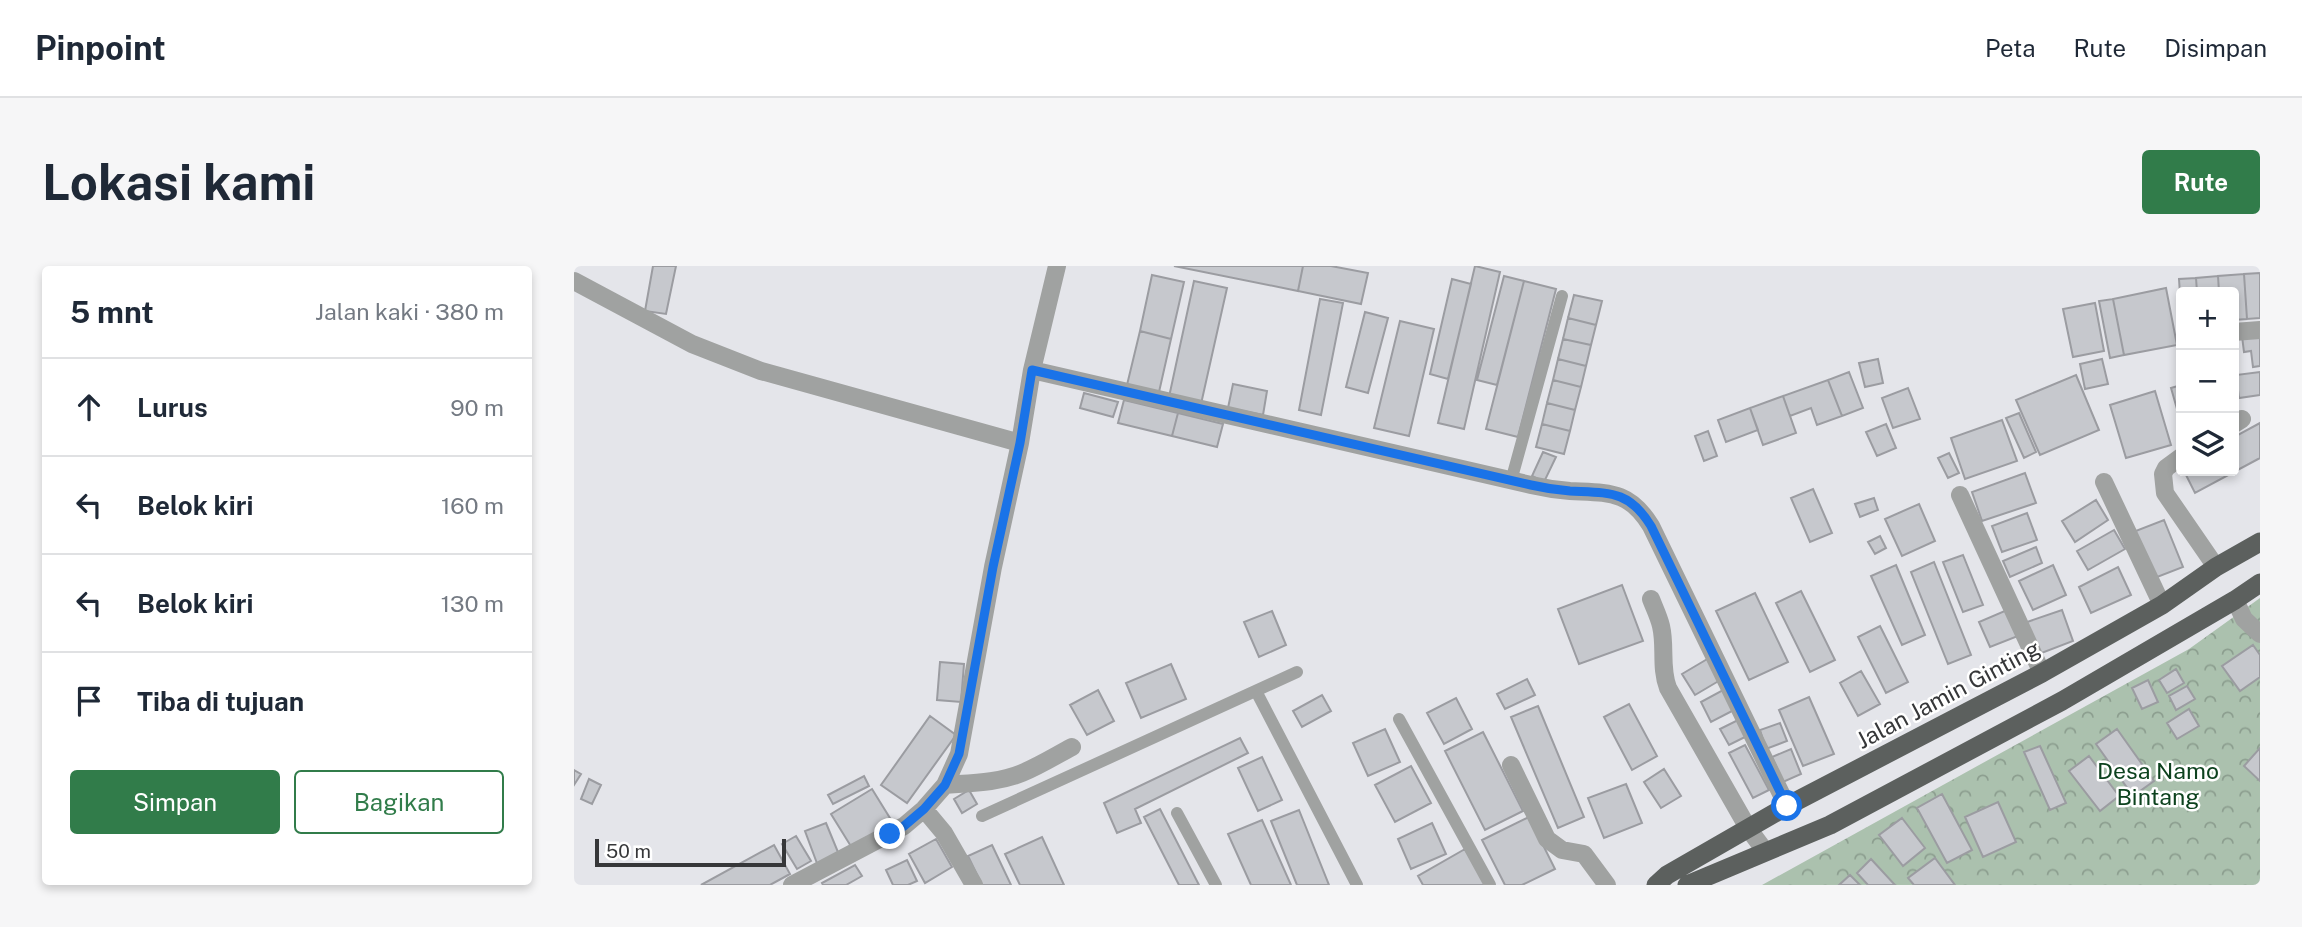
<!DOCTYPE html>
<html lang="id">
<meta charset="utf-8">
<style>
:root{--surface:#fff;--page:#f6f6f7;--text:#1f2937;--muted:#747a83;--line:#e0e1e3;--accent:#317c4a}
body{margin:0;font-family:"Public Sans",sans-serif;background:var(--page);color:var(--text)}
.controls{position:absolute;right:21px;top:21px;display:grid;overflow:hidden;border-radius:7px;box-shadow:0 4px 10px #0003}
.controls button{width:63px;height:63px;display:grid;place-items:center;padding:0;border:0;border-bottom:2px solid var(--line);background:var(--surface);color:var(--text);font:35px sans-serif}
.scale{position:absolute;left:21px;bottom:18px;width:191px;box-sizing:border-box;padding-left:7px;border:4px solid #363739;border-top:0;font-size:19px;line-height:24px;white-space:nowrap;color:#363739;-webkit-text-stroke:5px #fff;paint-order:stroke}
.stop{position:absolute;width:21px;height:21px;margin:-16px;border:5px solid #1a73e8;border-radius:50%;background:#fff}
.stop.end{background:#1a73e8;border-color:#fff;box-shadow:0 2px 7px #0008}
.list{margin:0;padding:0;list-style:none}
h2{display:flex;justify-content:space-between;align-items:center;height:91px;margin:0;padding:0 28px;font-size:30px}
h2 small{font-size:23px;font-weight:400;color:var(--muted)}
.list li{display:grid;grid-template-columns:46px 1fr auto;gap:21px;align-items:center;box-sizing:border-box;height:98px;padding:0 28px;border-top:2px solid var(--line)}
.list b{display:block;font-size:26px;white-space:nowrap}
.list em{font-size:23px;font-style:normal;color:var(--muted)}
.actions{display:flex;gap:14px;padding:21px 28px}
.actions a{flex:1;padding:16px 0;border:2px solid var(--accent);border-radius:7px;text-align:center;font-size:24px;color:var(--accent)}
.actions .main{background:var(--accent);color:#fff}
.icon{flex:none;width:38px;height:38px;fill:none;stroke:currentColor;stroke-width:2;stroke-linecap:round;stroke-linejoin:round}
.map{position:relative;flex:none;width:1686px;height:619px;overflow:hidden;border-radius:7px}
header{display:flex;align-items:center;gap:42px;box-sizing:border-box;height:98px;padding:0 35px;background:var(--surface);border-bottom:2px solid var(--line)}
header strong{font-size:33px}
nav{display:flex;gap:38px;margin-inline-start:auto;font-size:24px}
.intro{display:flex;align-items:center;justify-content:space-between;box-sizing:border-box;height:168px;padding:0 42px}
h1{margin:0;font-size:49px}
.button{padding:18px 32px;border-radius:7px;background:var(--accent);color:#fff;font-size:24px;font-weight:700}
main{display:flex;gap:42px;padding:0 42px}
aside{flex:1;background:var(--surface);border-radius:7px;box-shadow:0 4px 10px #0003}
.map>svg:first-child{display:block}
</style>
<header>
<strong>Pinpoint</strong>
<nav><a>Peta</a><a>Rute</a><a>Disimpan</a></nav>
</header>
<div class="intro"><h1>Lokasi kami</h1><a class="button">Rute</a></div>
<main>
<aside>
<h2>5 mnt<small>Jalan kaki · 380 m</small></h2>
<ul class="list">
<li><svg class="icon" aria-label="ahead" viewBox="0 0 24 24"><path d="M12 20V5M6 11l6-6 6 6"/></svg><div><b>Lurus</b></div><em>90 m</em></li>
<li><svg class="icon" aria-label="left" viewBox="0 0 24 24"><path d="M17 20v-9H6M10 6l-5 5 5 5"/></svg><div><b>Belok kiri</b></div><em>160 m</em></li>
<li><svg class="icon" aria-label="left" viewBox="0 0 24 24"><path d="M17 20v-9H6M10 6l-5 5 5 5"/></svg><div><b>Belok kiri</b></div><em>130 m</em></li>
<li><svg class="icon" aria-label="arrive" viewBox="0 0 24 24"><path d="M6 21V4h12l-3 4 3 4H6"/></svg><div><b>Tiba di tujuan</b></div></li>
</ul>
<div class="actions"><a class="main">Simpan</a><a>Bagikan</a></div>
</aside>
<div class="map">
<svg width="1686" height="619" viewBox="0 0 1686 619">
<defs>
<pattern id="forest-crowns" width="20" height="18" patternUnits="userSpaceOnUse" patternTransform="scale(1.75)"><rect width="20" height="18" fill="#abc1ae"/><path d="M2 6a3 3 0 1 1 6 0M12 15a3 3 0 1 1 6 0" fill="none" stroke="#8c9e8f"/></pattern>
</defs>
<rect width="100%" height="100%" fill="#e4e5ea"/>
<path fill="url(#forest-crowns)" d="M1686,332v287h-498l427,-236z"/>
<path fill="#c6c8cd" stroke="#9b9ca1" stroke-width="2" d="M79,0h23l-10,48 -21,-3z
M600,0h129l-5,25z
M729,0h28l37,7 -7,31 -63,-13z
M901,0l25,6 -36,157 -26,-6z
M1686,7v45l-13,1 -3,-45z
M1670,8l3,45 -13,1v-28h-15l-1,-16z
M578,9l32,7 -13,57 -31,-8z
M930,10l20,5 -27,104 -20,-5z
M1644,10l1,16h-22l-1,-14z
M1622,12l1,14h-16v18l-2,-31z
M878,13l19,5 -23,95 -18,-5z
M620,15l33,7 -26,116 -32,-7z
M950,15l32,8 -38,148 -32,-8z
M1592,22l11,57 -53,10 -11,-56z
M1000,29l28,6 -6,24 -28,-7z
M746,33l23,4 -22,112 -22,-5z
M1539,33l11,56 -14,3 -11,-57z
M1521,37l9,48 -31,6 -10,-48z
M791,46l23,6 -20,75 -22,-6z
M994,52l28,7 -5,20 -28,-6z
M826,55l34,8 -25,107 -35,-8z
M566,65l31,8 -12,53 -32,-7z
M1686,67v33l-7,1 -2,-16 -7,1 -2,-16z
M989,73l28,6 -5,21 -28,-7z
M984,93l28,7 -5,21 -28,-7z
M1304,93l5,24 -18,4 -6,-24z
M1528,93l6,25 -23,5 -5,-25z
M1275,106l14,36 -21,8 -14,-36z
M1686,106v23l-21,3 -3,-23z
M1502,109l23,55 -59,25 -24,-55z
M979,114l28,7 -6,23 -28,-7z
M1254,114l14,36 -25,9 -6,-17 -21,8 -7,-20z
M659,118l34,7 -4,24 -35,-7z
M1607,119v38l-10,-35z
M1334,122l12,31 -27,9 -11,-30z
M1581,125l16,54 -45,13 -16,-53z
M510,127l34,9 -5,15 -33,-9z
M1209,130l13,37 -33,12 -13,-37z
M550,134l54,13 -6,23 -54,-13z
M973,137l28,7 -5,21 -28,-7z
M1176,142l8,22 -32,12 -8,-22z
M604,147l45,11 -6,23 -45,-11z
M1445,147l17,39 -12,6 -18,-40z
M1428,154l15,41 -52,18 -14,-41z
M1686,157v35l-65,35 -11,-22h50v-34z
M968,158l28,7 -6,23 -28,-7z
M1312,158l10,24 -19,8 -11,-24z
M1134,165l9,25 -13,5 -9,-25z
M969,186l13,5 -12,25 -12,-6z
M1375,187l10,20 -11,5 -10,-20z
M1451,207l11,30 -54,18 -10,-29z
M1239,223l19,44 -22,9 -19,-44z
M1300,232l4,12 -18,7 -5,-13z
M1522,234l12,20 -33,22 -13,-21z
M1345,238l16,37 -33,15 -17,-37z
M1453,247l10,27 -35,12 -10,-26z
M1590,254l19,47 -31,12 -19,-47z
M1540,264l11,19 -37,21 -11,-19z
M1306,270l6,12 -11,6 -7,-12z
M1462,281l6,16 -32,14 -7,-16z
M1389,289l20,50 -20,7 -20,-50z
M1360,296l37,93 -23,9 -37,-92z
M1322,299l29,70 -23,10 -31,-69z
M1479,299l13,30 -33,15 -14,-29z
M1544,301l13,28 -40,18 -12,-26z
M1048,319l21,56 -64,23 -21,-55z
M1227,325l34,69 -25,12 -34,-69z
M1181,327l33,69 -39,18 -33,-69z
M1433,344l11,26 -28,11 -11,-25z
M1488,344l11,31 -34,13 -12,-32z
M698,345l14,34 -27,12 -15,-35z
M1306,360l28,56 -22,11 -28,-56z
M1679,379l7,10v22l-20,14 -18,-25z
M1135,392l13,21 -27,16 -13,-21z
M366,396l24,2 -3,38 -24,-2z
M597,398l15,35 -45,19 -15,-35z
M1602,403l8,14 -17,10 -8,-13z
M1287,405l19,33 -22,12 -18,-33z
M953,413l8,16 -30,14 -8,-15z
M1574,414l10,22 -16,7 -10,-21z
M1613,420l8,13 -19,11 -7,-14z
M524,424l16,31 -27,14 -17,-30z
M1149,424l11,20 -23,12 -10,-20z
M748,429l9,16 -29,16 -9,-16z
M1235,431l25,57 -31,12 -24,-56z
M882,432l16,31 -28,15 -17,-31z
M1055,438l28,52 -25,14 -28,-53z
M964,440l46,111 -26,11 -47,-111z
M1615,443l10,17 -22,13 -10,-16z
M356,450l26,19 -49,68 -26,-18z
M1166,453l9,16 -20,10 -9,-16z
M1206,457l7,18 -21,8 -6,-19z
M811,463l15,33 -32,14 -15,-33z
M1543,463l37,52 -21,15 -37,-52z
M909,466l40,79 -38,19 -40,-79z
M666,472l8,15 -113,56 6,14 -24,10 -13,-30z
M1171,479l24,45 -16,8 -24,-45z
M1466,480l26,57 -16,7 -26,-58z
M1686,482v33l-16,-15z
M1217,483l10,25 -18,8 -11,-25z
M1515,490l30,40 -19,15 -31,-40z
M688,491l20,43 -24,11 -20,-43z
M837,500l20,37 -36,19 -20,-37z
M1090,503l17,27 -20,12 -17,-26z
M0,504l7,4 -7,11z
M290,510l5,10 -36,18 -5,-9z
M15,513l12,6 -9,19 -11,-5z
M1052,518l16,39 -38,15 -16,-40z
M298,523l21,34 -41,25 -21,-34z
M395,524l8,14 -15,9 -8,-14z
M1368,528l30,56 -25,13 -30,-55z
M1424,536l18,40 -33,15 -18,-40z
M586,543l39,76h-20l-35,-68z
M725,544l30,75h-32l-26,-64z
M955,551l26,52 -33,16h-17l-23,-45z
M1328,552l23,30 -22,18 -24,-31z
M688,554l29,65h-40l-23,-51z
M252,557l14,34 -22,9 -13,-35z
M858,557l14,31 -35,15 -13,-30z
M222,570l15,25 -14,8 -15,-25z
M468,571l22,48h-44l-15,-31z
M362,573l16,28 -27,16 -16,-29z
M200,579l16,29 -20,11h-69z
M418,579l19,40h-29l-14,-29z
M891,583l21,36h-63l-5,-9z
M1361,592l20,27h-41l-6,-7z
M1297,593l24,26h-27l-11,-12z
M333,594l10,21 -9,4h-15l-7,-15z
M281,599l7,11 -16,9h-23l-1,-2z
M1276,609l10,10h-21z"/>
<g fill="none" stroke-linecap="round" stroke-linejoin="round">
<path stroke="#a0a2a1" stroke-width="12" d="M937,215l51,-185
M682,425l101,194
M825,453l91,166
M603,547l39,72
M408,550l315,-144"/>
<path stroke="#a0a2a1" stroke-width="18" d="M0,15l118,63 69,27 259,72
M1660,66l26,-2
M458,104l499,115c13,3 26,5 39,6 39,2 59,-1 81,35l136,280
M1660,158l8,-5
M1607,191l-15,11 -3,6 2,19 51,74
M1530,216l58,123
M1386,229l82,178
M1077,333c3,8 8,18 10,27 5,21 -1,41 7,62l80,140 17,23
M1661,334l9,19 16,15
M937,499l36,74 15,11 22,4 23,31
M371,519c26,-2 53,-2 77,-12 17,-7 33,-17 50,-26
M350,543l20,24 30,52
M218,619l112,-59 20,-17 21,-24 14,-31 34,-187 27,-124 12,-73 25,-104"/>
<path stroke="#5c605e" stroke-width="19" d="M1082,619l11,-10 120,-69 255,-133 120,-68 54,-38 44,-25
M1113,619l143,-60 232,-124 173,-101 25,-17"/>
</g>
<g fill="none" stroke-linecap="round" stroke-linejoin="round">
<path stroke="#1a73e8" stroke-width="9" d="M316,568l14,-8 20,-17 21,-24 14,-31 34,-187 27,-124 12,-73 499,115c13,3 26,5 39,6 39,2 59,-1 81,35l136,280"/>
</g>
<g text-anchor="middle" dominant-baseline="central" stroke-width="5" stroke-linejoin="round" paint-order="stroke">
<g font-size="23" fill="#363739" stroke="#fff">
<text transform="translate(1374 428) rotate(-28)">Jalan Jamin Ginting</text>
</g>
<g font-size="23" fill="#0d421e" stroke="#fff">
<text x="1584" y="504">Desa Namo<tspan x="1584" dy="26">Bintang</tspan></text>
</g>
</g>
</svg>
<div class="controls">
<button>+</button>
<button>−</button>
<button><svg class="icon" aria-label="layers" viewBox="0 0 24 24"><path d="M12 4l9 5-9 5-9-5zM3 14l9 5 9-5"/></svg></button>
</div>
<div class="scale">50 m</div>
<div class="stop" style="left:1213px;top:540px"></div>
<div class="stop end" style="left:316px;top:568px"></div>
</div>
</main>
